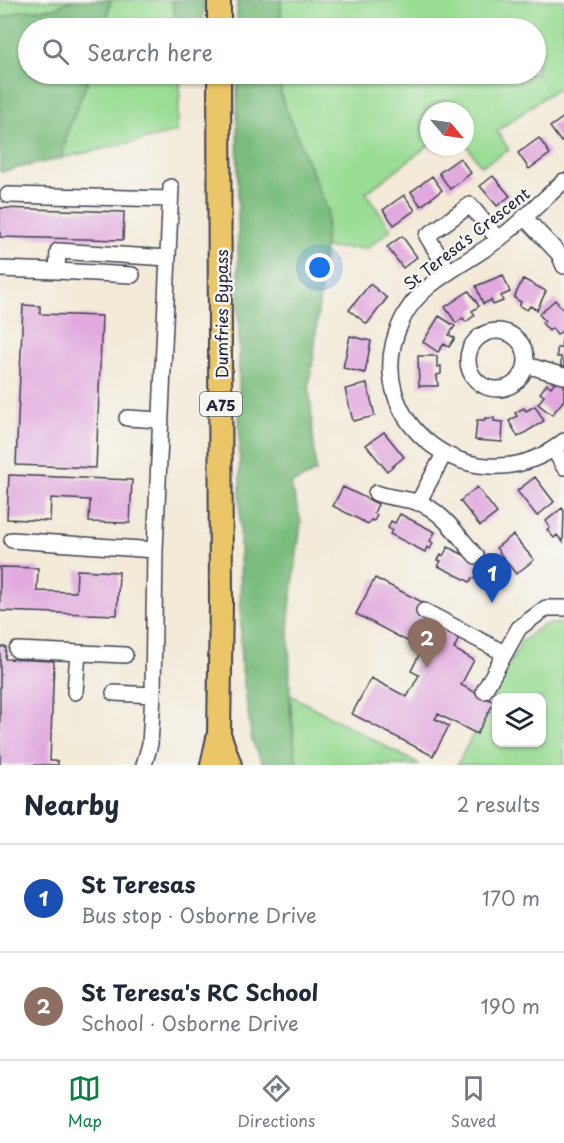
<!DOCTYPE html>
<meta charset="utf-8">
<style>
:root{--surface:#fff;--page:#f6f6f7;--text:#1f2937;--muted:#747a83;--line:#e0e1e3;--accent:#0b8043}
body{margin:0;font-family:"Playpen Sans",sans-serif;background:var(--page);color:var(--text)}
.controls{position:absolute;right:18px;bottom:18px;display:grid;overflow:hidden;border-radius:12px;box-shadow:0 2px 4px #0004}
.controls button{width:54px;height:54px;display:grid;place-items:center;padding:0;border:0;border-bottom:2px solid var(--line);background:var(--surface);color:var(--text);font:30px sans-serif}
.compass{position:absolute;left:420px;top:102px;width:54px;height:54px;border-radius:50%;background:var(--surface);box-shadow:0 2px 4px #0004;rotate:119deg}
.you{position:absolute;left:320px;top:268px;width:21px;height:21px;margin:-15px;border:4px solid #fff;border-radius:50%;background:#1a73e8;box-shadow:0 0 0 9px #1a73e833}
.badge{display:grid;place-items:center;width:39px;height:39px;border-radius:50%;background:var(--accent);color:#fff;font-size:20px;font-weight:700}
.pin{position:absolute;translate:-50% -50px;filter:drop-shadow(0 2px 3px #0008)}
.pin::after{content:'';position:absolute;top:32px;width:21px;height:18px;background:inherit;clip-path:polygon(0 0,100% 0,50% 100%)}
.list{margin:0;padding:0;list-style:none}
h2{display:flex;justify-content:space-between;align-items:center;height:78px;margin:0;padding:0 24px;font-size:26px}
h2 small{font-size:20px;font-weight:400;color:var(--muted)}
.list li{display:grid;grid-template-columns:39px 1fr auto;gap:18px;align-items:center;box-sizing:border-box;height:108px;padding:0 24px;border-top:2px solid var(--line)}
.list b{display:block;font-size:22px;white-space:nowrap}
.list p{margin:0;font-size:20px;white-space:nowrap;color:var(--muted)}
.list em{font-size:20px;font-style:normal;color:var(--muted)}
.icon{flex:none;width:33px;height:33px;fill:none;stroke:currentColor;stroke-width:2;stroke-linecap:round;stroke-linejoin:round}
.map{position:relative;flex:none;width:564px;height:765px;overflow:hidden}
.search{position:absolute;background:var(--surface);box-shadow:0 2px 4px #0004;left:18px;right:18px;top:18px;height:66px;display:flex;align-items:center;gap:15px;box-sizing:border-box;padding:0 21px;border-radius:33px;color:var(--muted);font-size:22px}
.sheet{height:294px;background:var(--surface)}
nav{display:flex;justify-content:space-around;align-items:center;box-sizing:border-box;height:84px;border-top:2px solid var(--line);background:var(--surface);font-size:16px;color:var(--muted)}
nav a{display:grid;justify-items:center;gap:3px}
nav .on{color:var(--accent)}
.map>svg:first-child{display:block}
</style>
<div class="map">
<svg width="564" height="765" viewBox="0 0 564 765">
<rect width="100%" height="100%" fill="#f6f6f2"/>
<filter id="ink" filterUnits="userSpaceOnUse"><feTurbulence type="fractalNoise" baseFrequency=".0167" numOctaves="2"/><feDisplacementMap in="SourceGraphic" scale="12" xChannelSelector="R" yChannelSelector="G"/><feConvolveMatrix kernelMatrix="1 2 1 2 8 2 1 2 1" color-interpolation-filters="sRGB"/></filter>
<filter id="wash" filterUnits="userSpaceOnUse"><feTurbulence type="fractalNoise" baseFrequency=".008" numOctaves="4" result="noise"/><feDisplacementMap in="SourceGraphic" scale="24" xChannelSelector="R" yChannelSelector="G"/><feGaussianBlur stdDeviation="1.35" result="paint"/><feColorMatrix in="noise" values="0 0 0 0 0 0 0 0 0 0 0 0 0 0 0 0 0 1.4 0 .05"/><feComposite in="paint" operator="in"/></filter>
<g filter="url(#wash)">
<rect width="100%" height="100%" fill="#f3ead8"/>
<path fill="#99dc93" stroke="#5e7f67" stroke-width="1.5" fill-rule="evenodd" d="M0,0h72l-18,8 -33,3 -21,8z
M111,0h61l5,28h-79l8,-7z
M281,0h283v87l-11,4 -56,40 12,19 -28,16 -16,-23v-32h-36v34l-63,48 25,36 -23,19h-44l4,-37 -47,-114v-23h255v-46h-255z
M85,74h96l-4,58 -115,26 6,-28 19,-47z
M564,623v142h-107l65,-124 21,-16zM496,698h46v44h-46z
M290,695l130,70h-121l-3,-5z"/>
<path fill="#7abc7d" stroke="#4e6f5c" stroke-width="1.5" d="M72,0h39l-5,21 -8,7h-70v46h57l2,9 -19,47 -6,28 -62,14v-153l21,-8 33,-3z
M172,0h32l-1,28h-26z
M237,0h44v28h-44z
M237,74h44v23l47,114 -14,143 -5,29 7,89 -25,12 10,38 -12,94 1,93 6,51 3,5h-35l-12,-24 -11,-80z"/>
<g id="blocks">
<path fill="#e1a9de" d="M564,117v22l-3,3 -11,-15z
M539,138l11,16 -21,15 -11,-16z
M460,158l11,15 -21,16 -11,-16z
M432,176l10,14 -21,16 -10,-14z
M493,176l17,20 -13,10 -17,-20z
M404,195l11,15 -21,15 -11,-15z
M0,208l124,4 -1,28 -123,-3z
M402,236l15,21 -14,11 -16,-21z
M503,275l7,17 -9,4 2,5 -10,4 -2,-5 -8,4 -7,-18z
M523,279l23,12 -9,19 -7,-4 -3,4 -8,-4 2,-4 -7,-4z
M370,284l17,14 -20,26 -18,-14z
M469,291l10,15 -7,5 3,4 -9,7 -3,-4 -7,5 -11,-16z
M555,300l9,11v18l-7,6 -5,-7 -3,3 -7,-8 3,-2 -6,-7z
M23,305l17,1v8l62,2 -6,152 -80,-3z
M439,316l16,10 -6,9 6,3 -6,9 -5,-3 -6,8 -15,-10z
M350,336l21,5 -6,32 -22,-5z
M562,338h2v29h-3v-10h-4v-9h4z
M418,356h19v11l4,-1v8l-4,1 1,11h-19z
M557,379l7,6v15l-12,15 -14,-11 6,-8 -4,-3 7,-9 4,3z
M367,384l8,32 -22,5 -8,-32z
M535,406l9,15 -26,16 -9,-16 8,-5 -2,-3 5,-3 4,-2 2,3z
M485,418h9v3l9,1 -1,20 -27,-2 2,-20h8z
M384,432l20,25 -17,14 -21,-26z
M9,475l123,5 -2,43 -41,-1 1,-22 -39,-2 -1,23 -43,-2z
M535,477l19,25 -17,14 -20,-25z
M343,487l35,17 -4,9 3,2 -3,6 -3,-1 -3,4 -35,-18z
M477,487l20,26 -17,13 -20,-25z
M562,508l2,3 -1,31 -6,-7 -3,3 -7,-8 3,-2 -4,-7z
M400,514l35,18 -5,9 3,2 -3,6 -3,-2 -2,5 -35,-18 2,-4 -4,-2 3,-7 4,2z
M513,535l21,25 -18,14 -20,-26z
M448,547l32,16 -5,9 4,1 -3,6 -4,-1 -2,4 -32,-16 3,-5 -3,-1 3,-5 2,1z
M0,567l38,1 -1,23 39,1 1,-22 42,2 -2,43 -117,-4z
M375,578l53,27 31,33 -5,11 20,11 -13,25 33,17 -17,32 -39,-20 -3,5 14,7 -16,30 -81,-42 19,-36 36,19 12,-22 -8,-4 11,-22 -66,-35z
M0,647h6l-1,12 49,2 -4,100h8v4h-58z"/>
</g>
</g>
<g filter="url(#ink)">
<use href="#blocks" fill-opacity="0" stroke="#414053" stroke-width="1.5"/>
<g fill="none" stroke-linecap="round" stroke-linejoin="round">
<g stroke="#414053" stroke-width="18">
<path id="minor" d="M564,181c-22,20 -42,40 -65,58 -32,25 -79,42 -97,81 -49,101 74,192 162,121
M8,195l162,4
M524,217l35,37 5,12
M0,269l57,2
M449,272l-22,-36 43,-31 28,34
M132,275l-75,-4 1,-20 110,7
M468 360a29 29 0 1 1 58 0a29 29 0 1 1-58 0Z
M526,365l38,11
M127,418l33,2
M554,449l10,18
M376,493c13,5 27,5 41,9 24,7 43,36 59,54
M418,503l26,-49
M12,540l143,10
M424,611l80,42
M17,650l108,5
M484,691l35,-63 27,-20h18
M75,692l3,-39
M114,693l39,2
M144,765l6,-21 3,-49 2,-145 16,-363"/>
</g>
<g stroke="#414053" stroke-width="26">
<path id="highway" d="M219,0v28
M219,734l11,31
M212,765l7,-31 2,-132 -2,-528"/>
</g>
<use href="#minor" stroke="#fff" stroke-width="15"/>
<use href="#highway" stroke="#ebc669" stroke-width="22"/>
</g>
</g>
<g text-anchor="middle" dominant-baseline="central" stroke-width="5" stroke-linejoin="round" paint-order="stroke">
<rect fill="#f6f6f2" stroke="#626272" stroke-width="1.5" x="200" y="392" width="42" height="24" rx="4.5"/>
<g font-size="15" font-weight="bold" fill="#22223b">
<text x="221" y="404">A75</text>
</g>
<g font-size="16" fill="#22223b" stroke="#f6f6f2">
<text transform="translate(466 238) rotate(-38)">St Teresa's Crescent</text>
<text transform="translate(221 314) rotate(-90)">Dumfries Bypass</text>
</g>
</g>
</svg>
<div class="controls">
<button><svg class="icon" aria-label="layers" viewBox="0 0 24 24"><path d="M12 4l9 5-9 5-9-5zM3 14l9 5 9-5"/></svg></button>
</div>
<svg class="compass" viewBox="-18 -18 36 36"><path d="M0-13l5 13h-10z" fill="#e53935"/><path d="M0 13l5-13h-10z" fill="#747a83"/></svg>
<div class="you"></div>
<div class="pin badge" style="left:492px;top:603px;background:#1a4fb4">1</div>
<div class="pin badge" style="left:427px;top:668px;background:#8d6e63">2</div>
<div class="search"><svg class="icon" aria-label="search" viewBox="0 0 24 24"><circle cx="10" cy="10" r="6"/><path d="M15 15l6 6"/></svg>Search here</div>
</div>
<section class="sheet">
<h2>Nearby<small>2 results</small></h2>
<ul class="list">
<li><span class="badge" style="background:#1a4fb4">1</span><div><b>St Teresas</b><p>Bus stop · Osborne Drive</p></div><em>170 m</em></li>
<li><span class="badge" style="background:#8d6e63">2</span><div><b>St Teresa's RC School</b><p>School · Osborne Drive</p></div><em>190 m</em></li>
</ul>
</section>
<nav>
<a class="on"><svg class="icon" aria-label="map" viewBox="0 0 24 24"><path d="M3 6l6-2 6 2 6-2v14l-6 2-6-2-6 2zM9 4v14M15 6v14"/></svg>Map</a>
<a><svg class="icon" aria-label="directions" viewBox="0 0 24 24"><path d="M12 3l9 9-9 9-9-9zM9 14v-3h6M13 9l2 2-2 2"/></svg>Directions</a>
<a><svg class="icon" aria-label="saved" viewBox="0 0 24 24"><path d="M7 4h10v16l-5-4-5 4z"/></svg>Saved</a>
</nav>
